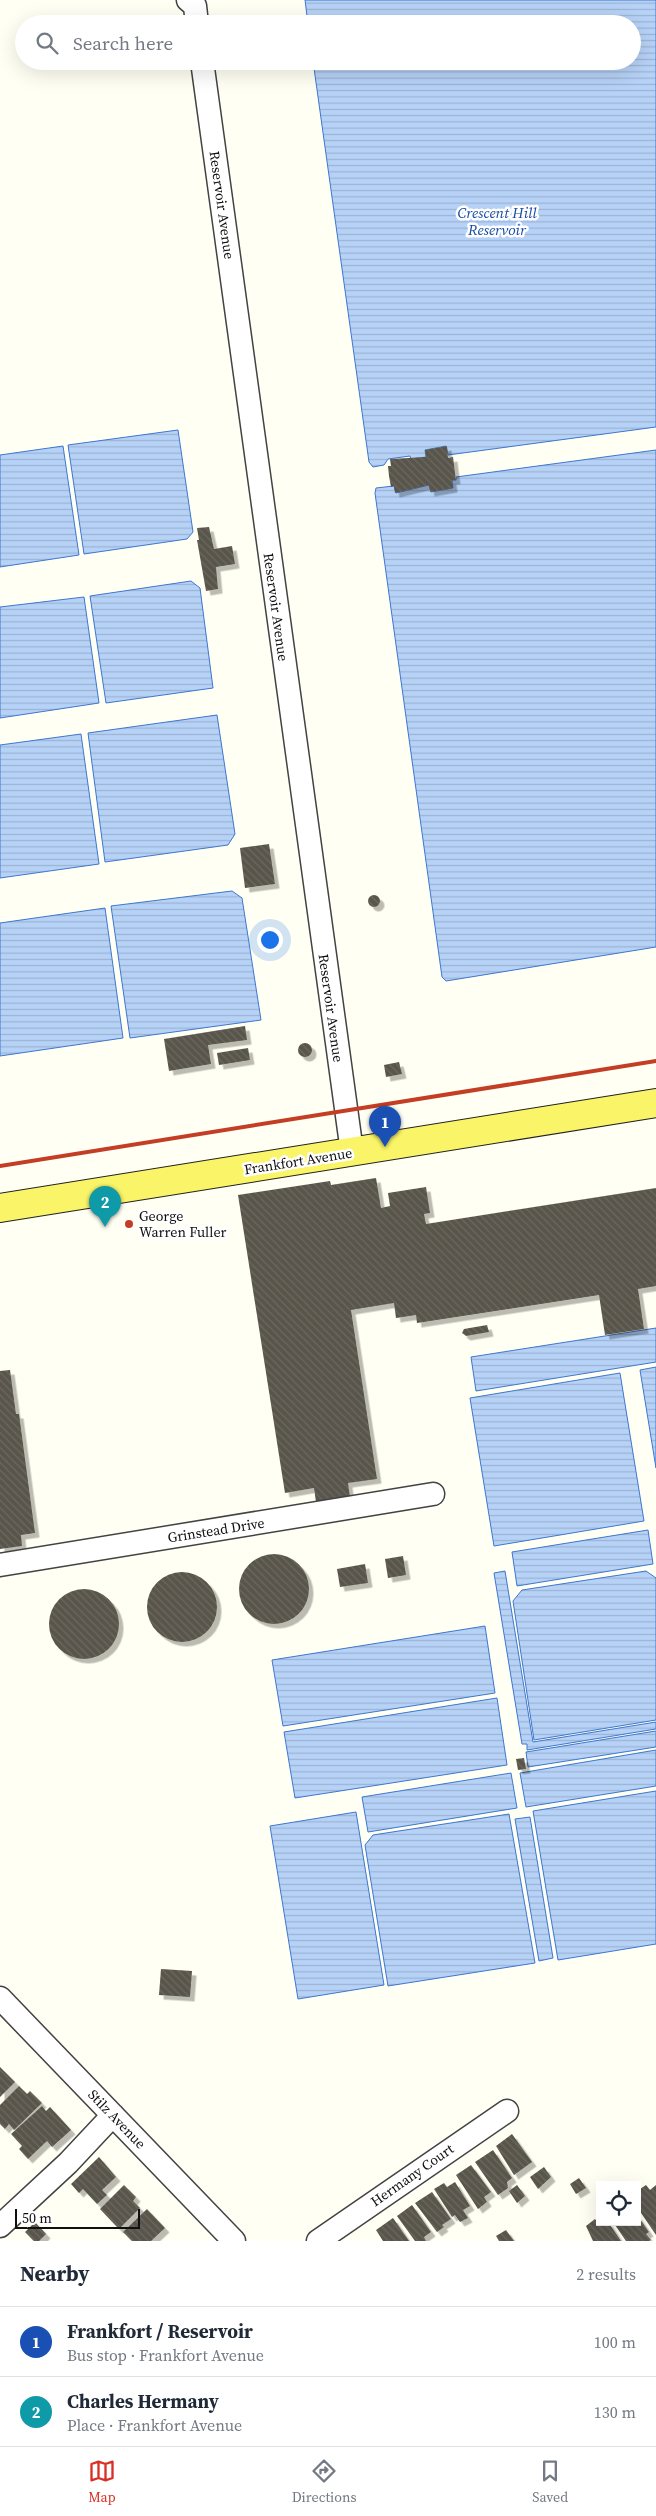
<!DOCTYPE html>
<meta charset="utf-8">
<style>
:root{--surface:#fff;--page:#f6f6f7;--text:#1f2937;--muted:#747a83;--line:#e0e1e3;--accent:#d93025}
body{margin:0;font-family:"Source Serif 4",serif;background:var(--page);color:var(--text)}
.controls{position:absolute;right:15px;bottom:15px;display:grid;overflow:hidden;border-radius:0px;box-shadow:0 5px 20px #0002}
.controls button{width:45px;height:45px;display:grid;place-items:center;padding:0;border:0;border-bottom:1px solid var(--line);background:var(--surface);color:var(--text);font:25px sans-serif}
.scale{position:absolute;left:15px;bottom:12px;width:125px;box-sizing:border-box;padding-left:5px;border:2px solid #101010;border-top:0;font-size:14px;line-height:18px;white-space:nowrap;color:#101010;-webkit-text-stroke:4px #fff;paint-order:stroke}
.you{position:absolute;left:269px;top:939px;width:18px;height:18px;margin:-12px;border:4px solid #fff;border-radius:50%;background:#1a73e8;box-shadow:0 0 0 8px #1a73e833}
.badge{display:grid;place-items:center;width:32px;height:32px;border-radius:50%;background:var(--accent);color:#fff;font-size:16px;font-weight:700}
.pin{position:absolute;translate:-50% -41px;filter:drop-shadow(0 1px 2px #0008)}
.pin::after{content:'';position:absolute;top:26px;width:18px;height:15px;background:inherit;clip-path:polygon(0 0,100% 0,50% 100%)}
.list{margin:0;padding:0;list-style:none}
h2{display:flex;justify-content:space-between;align-items:center;height:65px;margin:0;padding:0 20px;font-size:21px}
h2 small{font-size:16px;font-weight:400;color:var(--muted)}
.list li{display:grid;grid-template-columns:32px 1fr auto;gap:15px;align-items:center;box-sizing:border-box;height:70px;padding:0 20px;border-top:1px solid var(--line)}
.list b{display:block;font-size:19px;white-space:nowrap}
.list p{margin:0;font-size:16px;white-space:nowrap;color:var(--muted)}
.list em{font-size:16px;font-style:normal;color:var(--muted)}
.icon{flex:none;width:28px;height:28px;fill:none;stroke:currentColor;stroke-width:2;stroke-linecap:round;stroke-linejoin:round}
.map{position:relative;flex:none;width:656px;height:2241px;overflow:hidden}
.search{position:absolute;background:var(--surface);box-shadow:0 5px 20px #0002;left:15px;right:15px;top:15px;height:55px;display:flex;align-items:center;gap:12px;box-sizing:border-box;padding:0 18px;border-radius:28px;color:var(--muted);font-size:19px}
.sheet{height:205px;background:var(--surface)}
nav{display:flex;justify-content:space-around;align-items:center;box-sizing:border-box;height:70px;border-top:1px solid var(--line);background:var(--surface);font-size:14px;color:var(--muted)}
nav a{display:grid;justify-items:center;gap:2px}
nav .on{color:var(--accent)}
.map>svg:first-child{display:block}
</style>
<div class="map">
<svg width="656" height="2241" viewBox="0 0 656 2241">
<defs>
<pattern id="water-rules" width="6" height="5" patternUnits="userSpaceOnUse" patternTransform="scale(1.25)"><rect width="6" height="5" fill="#b7d2f7"/><path d="M0 2.5h6" fill="none" stroke="#9cb3d3"/></pattern>
<pattern id="building-back-hatch" width="6" height="6" patternUnits="userSpaceOnUse" patternTransform="scale(1.25)"><rect width="6" height="6" fill="#59544c"/><path d="M-1 5l2 2M0 0l6 6M5-1l2 2" fill="none" stroke="#6c6861"/></pattern>
<filter id="shadow"><feDropShadow dx="4.5" dy="4.5" stdDeviation="0" flood-color="#0004"/></filter>
</defs>
<rect width="100%" height="100%" fill="#fffff3"/>
<path fill="url(#water-rules)" stroke="#3c77cf" d="M305,0h351v427l-208,28 -2,-9 -21,4 1,7 -15,2 -1,-3 -22,3 -4,6 -11,2 -4,-5 -56,-401h319v-37h-324z
M178,430l15,102 -6,7 -103,15 -16,-109z
M63,446l16,109 -79,12v-112z
M656,450v497l-210,34 -4,-4 -67,-484 1,-5 18,-2 2,7 33,-8 2,7 22,-4 -1,-8h4v-3z
M191,581l9,7 13,100 -107,15 -16,-107z
M84,597l15,106 -99,15v-111z
M217,715l18,119 -7,11 -123,17 -17,-129z
M81,734l18,130 -99,14v-133z
M232,891l10,7 19,122 -131,18 -19,-132z
M105,908l18,130 -123,18v-133z
M656,1328v34l-180,29 -5,-34z
M656,1367v101l-16,-98z
M620,1373l24,148 -150,25 -24,-148z
M648,1530l5,34 -136,22 -5,-34z
M505,1571l28,171 123,-20v7l-129,21v-6h-5l-28,-171z
M646,1571l10,7v142l-122,20 -21,-139 9,-11z
M485,1626l10,67 -212,33 -11,-66z
M497,1698l10,67 -212,33 -11,-66z
M656,1731v16l-128,20 -2,-15z
M656,1750v36l-130,21 -6,-34z
M511,1773l6,35 -149,24 -6,-35z
M656,1791v153l-98,16 -25,-149z
M356,1812l28,173 -86,14 -28,-173z
M509,1814l26,149 -147,23 -23,-141 8,-10z
M530,1817l23,141 -14,3 -24,-142z"/>
<path fill="url(#building-back-hatch)" filter="url(#shadow)" d="M124,15l42,3 1,6h-42z
M447,446l1,12 5,-1 2,16 1,7h-4l1,8 -23,4 -1,-7 -34,8 -1,-7 -3,1 -2,-11 -1,-10h3l-1,-7 36,-2 -1,-7z
M209,527l5,22 18,-3 3,18 -19,3 2,22 -12,2 -9,-51h2l-2,-12z
M269,844l6,40 -30,4 -5,-40z
M368 901a6 6 0 1 1 12 0a6 6 0 1 1-12 0Z
M245,1026l2,14 -39,5 3,19 -42,7 -5,-32z
M298 1050a7 7 0 1 1 14 0a7 7 0 1 1-14 0Z
M248,1048l2,12 -31,5 -2,-12z
M399,1062l3,12 -16,3 -2,-12z
M376,1178l5,30 9,-2 -2,-13 38,-6 4,26 -6,1 2,10 230,-36v98l-18,3 6,40 -39,6 -6,-40 -182,28 -1,-8 -20,3 -2,-15 -43,7 26,169 -29,4 2,14 -34,5 -2,-14 -29,5 -47,-298 92,-14 1,4z
M487,1325l2,7 -23,4 -4,-3 2,-4z
M10,1370l6,44h3l16,119 -14,2 1,11 -22,3v-178z
M239 1589a35 35 0 1 1 70 0a35 35 0 1 1-70 0Z
M403,1556l3,19 -18,3 -3,-19z
M365,1564l3,19 -28,4 -3,-18z
M147 1607a35 35 0 1 1 70 0a35 35 0 1 1-70 0Z
M49 1624a35 35 0 1 1 70 0a35 35 0 1 1-70 0Z
M524,1758l2,11 -8,1 -2,-11z
M161,1969l31,2 -2,26 -31,-2z
M0,2067l15,15 -15,15z
M19,2086l8,8 3,-3 12,12 -28,27 -5,-6 -4,5 -5,-5v-19z
M42,2106l4,5 4,-4 21,23 -19,17 -5,-6 -19,18 -9,-10 3,-3 -11,-12z
M512,2134l20,28 -18,13 -18,-29z
M493,2150l19,28 -5,4 1,6 -10,7 -23,-33z
M99,2157l17,20 -14,13 5,5 -10,9 -14,-15 -4,4 -8,-9z
M471,2165l20,27 -7,5 3,5 -9,7 -22,-34z
M544,2167l7,10 -13,12 -8,-12z
M579,2178l7,10 -10,6 -6,-10z
M455,2182l15,24 -7,4 5,8 -8,4 -5,-7 -3,2 -18,-28 10,-6 3,4z
M124,2185l12,12 -3,4 7,7 -21,21 -19,-20z
M517,2185l8,11 -8,7 -8,-12z
M646,2185l4,5 6,-5v50l-19,-28v-16z
M432,2192l19,27 -9,6 2,2 -7,5 -22,-29z
M412,2205l19,27 -7,5 2,4h-11l-18,-25z
M147,2209l18,19 -14,13h-19l-9,-9z
M637,2215l12,17 -3,2 5,6 -2,1h-23l-13,-19h24z
M393,2218l16,23h-26l-7,-11z
M595,2219l5,7 8,-4 13,19h-28l-7,-15z
M35,2222l11,12 -7,7h-5l-9,-9z
M506,2230l8,11h-15l-3,-5z"/>
<g fill="none" stroke-linecap="round" stroke-linejoin="round">
<g stroke="#434343" stroke-width="25">
<path id="minor" d="M188,0l7,6 2,18
M202,61l150,1091
M0,1565l433,-71
M0,1998l234,243
M0,2226l68,-63 45,-48
M318,2241l189,-130"/>
</g>
<g stroke="#212121" stroke-width="30">
<path id="major" d="M0,1208l656,-105"/>
</g>
<use href="#minor" stroke="#fff" stroke-width="22"/>
<use href="#major" stroke="#faf468" stroke-width="28"/>
<path stroke="#c33e25" stroke-width="4" d="M0,1166l656,-105"/>
</g>
<circle fill="#c33e25" stroke="#fff" stroke-width="2" cx="129" cy="1224" r="5"/>
<g text-anchor="middle" dominant-baseline="central" stroke-width="5" stroke-linejoin="round" paint-order="stroke">
<g font-size="14" fill="#101010" stroke="#fff">
<text transform="translate(222 205) rotate(82)">Reservoir Avenue</text>
<text transform="translate(276 607) rotate(82)">Reservoir Avenue</text>
<text transform="translate(331 1008) rotate(82)">Reservoir Avenue</text>
<text transform="translate(298 1161) rotate(-9)">Frankfort Avenue</text>
<text transform="translate(216 1530) rotate(-9)">Grinstead Drive</text>
<text transform="translate(117 2119) rotate(46)">Stilz Avenue</text>
<text transform="translate(412 2175) rotate(-35)">Hermany Court</text>
</g>
<g font-size="14" fill="#101010" stroke="#fff" text-anchor="start">
<text x="139" y="1216">George<tspan x="139" dy="16">Warren Fuller</tspan></text>
</g>
<g font-size="15" font-style="italic" fill="#1649a5" stroke="#fff">
<text x="497" y="212">Crescent Hill<tspan x="497" dy="17">Reservoir</tspan></text>
</g>
</g>
</svg>
<div class="controls">
<button><svg class="icon" aria-label="locate" viewBox="0 0 24 24"><circle cx="12" cy="12" r="6"/><path d="M12 2v4M12 18v4M2 12h4M18 12h4"/></svg></button>
</div>
<div class="scale">50 m</div>
<div class="you"></div>
<div class="pin badge" style="left:385px;top:1147px;background:#1a4fb4">1</div>
<div class="pin badge" style="left:105px;top:1227px;background:#0f9aa8">2</div>
<div class="search"><svg class="icon" aria-label="search" viewBox="0 0 24 24"><circle cx="10" cy="10" r="6"/><path d="M15 15l6 6"/></svg>Search here</div>
</div>
<section class="sheet">
<h2>Nearby<small>2 results</small></h2>
<ul class="list">
<li><span class="badge" style="background:#1a4fb4">1</span><div><b>Frankfort / Reservoir</b><p>Bus stop · Frankfort Avenue</p></div><em>100 m</em></li>
<li><span class="badge" style="background:#0f9aa8">2</span><div><b>Charles Hermany</b><p>Place · Frankfort Avenue</p></div><em>130 m</em></li>
</ul>
</section>
<nav>
<a class="on"><svg class="icon" aria-label="map" viewBox="0 0 24 24"><path d="M3 6l6-2 6 2 6-2v14l-6 2-6-2-6 2zM9 4v14M15 6v14"/></svg>Map</a>
<a><svg class="icon" aria-label="directions" viewBox="0 0 24 24"><path d="M12 3l9 9-9 9-9-9zM9 14v-3h6M13 9l2 2-2 2"/></svg>Directions</a>
<a><svg class="icon" aria-label="saved" viewBox="0 0 24 24"><path d="M7 4h10v16l-5-4-5 4z"/></svg>Saved</a>
</nav>
